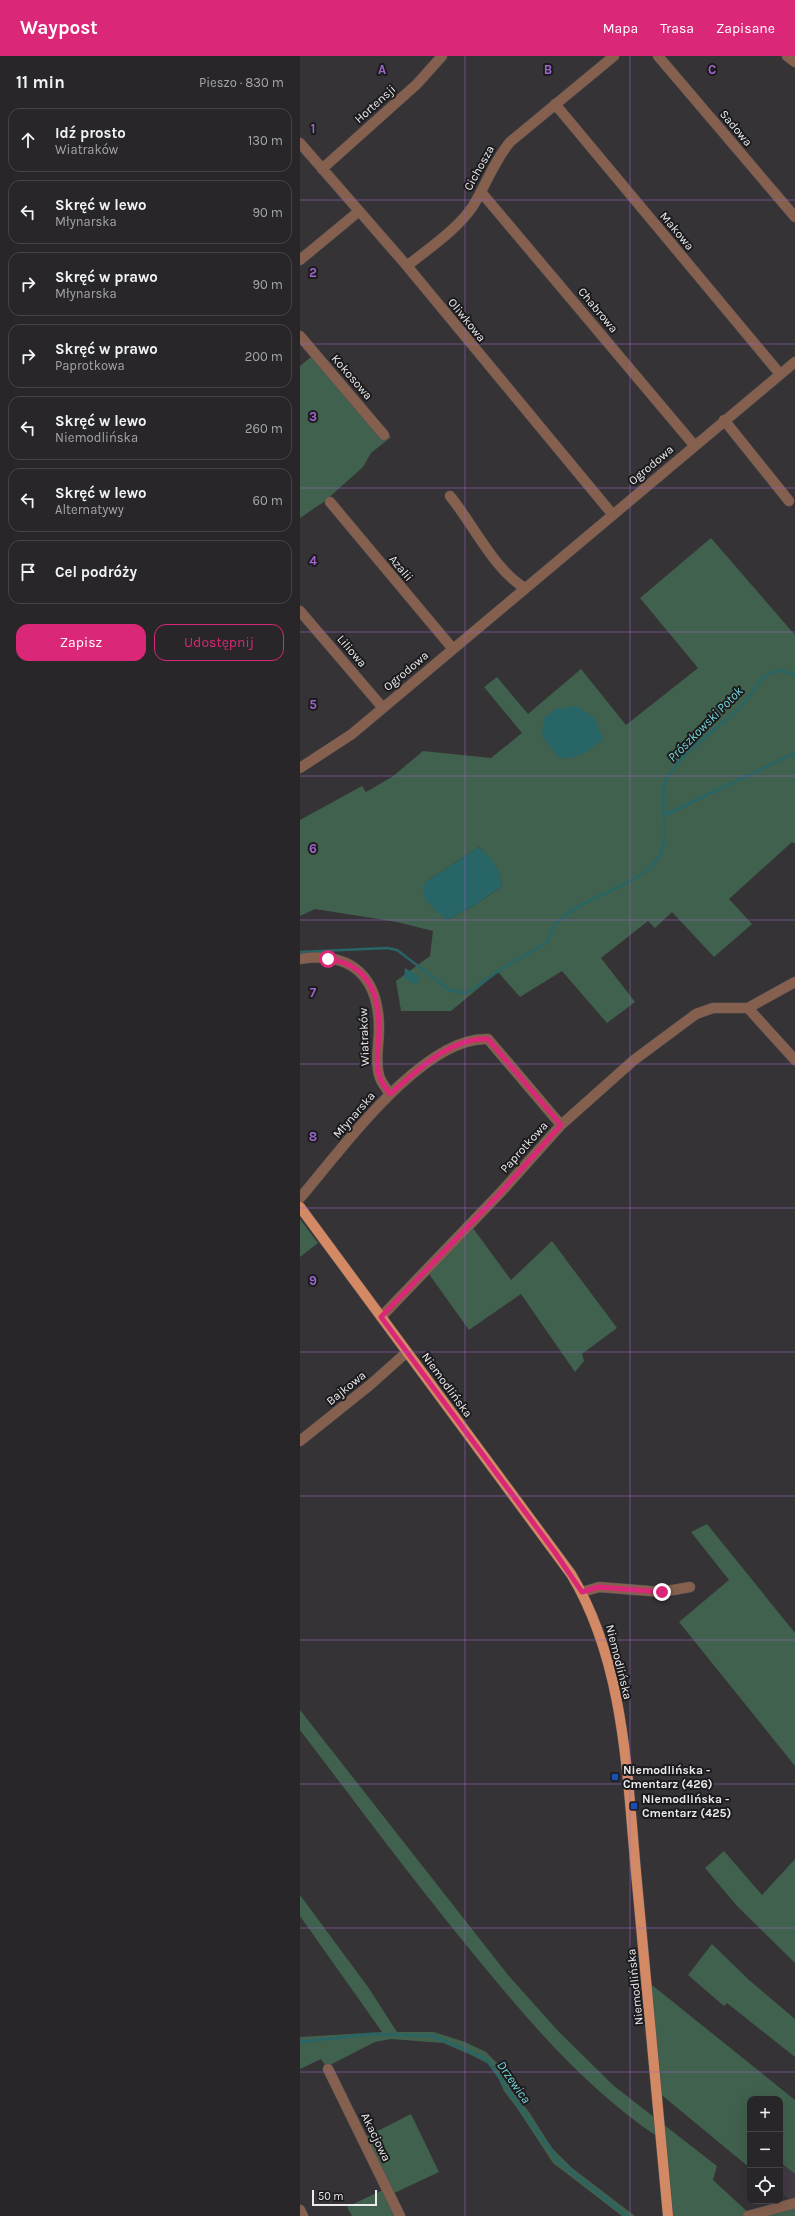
<!DOCTYPE html>
<html lang="pl">
<meta charset="utf-8">
<style>
:root{--surface:#282628;--page:#343234;--text:#f1f3f6;--muted:#a5a5a8;--line:#444345;--accent:#db2777}
body{margin:0;font-family:Karla,sans-serif;background:var(--page);color:var(--text)}
.controls{position:absolute;right:12px;bottom:12px;display:grid;overflow:hidden;border-radius:8px;box-shadow:0 4px 16px #0002}
.controls button{width:36px;height:36px;display:grid;place-items:center;padding:0;border:0;border-bottom:1px solid var(--line);background:var(--surface);color:var(--text);font:20px sans-serif}
.scale{position:absolute;left:12px;bottom:10px;width:65px;box-sizing:border-box;padding-left:4px;border:2px solid #eceaec;border-top:0;font-size:11px;line-height:14px;white-space:nowrap;color:#eceaec;-webkit-text-stroke:3px #1c1b1d;paint-order:stroke}
.stop{position:absolute;width:12px;height:12px;margin:-9px;border:3px solid #db2777;border-radius:50%;background:#fff}
.stop.end{background:#db2777;border-color:#fff;box-shadow:0 1px 4px #0008}
.list{margin:0;padding:0;list-style:none}
h2{display:flex;justify-content:space-between;align-items:center;height:52px;margin:0;padding:0 16px;font-size:17px}
h2 small{font-size:13px;font-weight:400;color:var(--muted)}
.list li{display:grid;grid-template-columns:26px 1fr auto;gap:12px;align-items:center;box-sizing:border-box;height:64px;margin:0 8px 8px;padding:0 8px;border:1px solid var(--line);border-radius:12px}
.list b{display:block;font-size:15px;white-space:nowrap}
.list p{margin:0;font-size:13px;white-space:nowrap;color:var(--muted)}
.list em{font-size:13px;font-style:normal;color:var(--muted)}
.actions{display:flex;gap:8px;padding:12px 16px}
.actions a{flex:1;padding:9px 0;border:1px solid var(--accent);border-radius:12px;text-align:center;font-size:14px;color:var(--accent)}
.actions .main{background:var(--accent);color:#fff}
.icon{flex:none;width:22px;height:22px;fill:none;stroke:currentColor;stroke-width:2;stroke-linecap:round;stroke-linejoin:round}
.map{position:relative;flex:none;width:495px;height:2160px;overflow:hidden}
header{display:flex;align-items:center;gap:24px;box-sizing:border-box;height:56px;padding:0 20px;background:var(--accent);color:#fff}
header strong{font-size:19px}
nav{display:flex;gap:22px;margin-inline-start:auto;font-size:14px}
main{display:flex}
aside{flex:1;background:var(--surface)}
.map>svg:first-child{display:block}
</style>
<header>
<strong>Waypost</strong>
<nav><a>Mapa</a><a>Trasa</a><a>Zapisane</a></nav>
</header>
<main>
<aside>
<h2>11 min<small>Pieszo · 830 m</small></h2>
<ul class="list">
<li><svg class="icon" aria-label="ahead" viewBox="0 0 24 24"><path d="M12 20V5M6 11l6-6 6 6"/></svg><div><b>Idź prosto</b><p>Wiatraków</p></div><em>130 m</em></li>
<li><svg class="icon" aria-label="left" viewBox="0 0 24 24"><path d="M17 20v-9H6M10 6l-5 5 5 5"/></svg><div><b>Skręć w lewo</b><p>Młynarska</p></div><em>90 m</em></li>
<li><svg class="icon" aria-label="right" viewBox="0 0 24 24"><path d="M7 20v-9h11M14 6l5 5-5 5"/></svg><div><b>Skręć w prawo</b><p>Młynarska</p></div><em>90 m</em></li>
<li><svg class="icon" aria-label="right" viewBox="0 0 24 24"><path d="M7 20v-9h11M14 6l5 5-5 5"/></svg><div><b>Skręć w prawo</b><p>Paprotkowa</p></div><em>200 m</em></li>
<li><svg class="icon" aria-label="left" viewBox="0 0 24 24"><path d="M17 20v-9H6M10 6l-5 5 5 5"/></svg><div><b>Skręć w lewo</b><p>Niemodlińska</p></div><em>260 m</em></li>
<li><svg class="icon" aria-label="left" viewBox="0 0 24 24"><path d="M17 20v-9H6M10 6l-5 5 5 5"/></svg><div><b>Skręć w lewo</b><p>Alternatywy</p></div><em>60 m</em></li>
<li><svg class="icon" aria-label="arrive" viewBox="0 0 24 24"><path d="M6 21V4h12l-3 4 3 4H6"/></svg><div><b>Cel podróży</b></div></li>
</ul>
<div class="actions"><a class="main">Zapisz</a><a>Udostępnij</a></div>
</aside>
<div class="map">
<svg width="495" height="2160" viewBox="0 0 495 2160">
<rect width="100%" height="100%" fill="#363336"/>
<path fill="#413a43" d="M480,2106l15,12v29l-15,-10z"/>
<path fill="#40614d" fill-rule="evenodd" d="M17,296l74,85 -20,16 -8,14 -38,34 -25,17v-152z
M411,482l84,97v209l-3,-2 -63,57 23,25 -38,33 -42,-45 -17,16 -7,-7 -47,37 34,44 -28,21 -45,-52 -42,26 -22,-25 -47,39h-50l-5,-30 34,-25 3,-25 -36,-9 -82,-13 -15,7v-96l62,-34 4,6 26,-15 31,-26 68,7 31,-25 -38,-46 13,-10 31,37 53,-45 45,56 72,-57 -58,-70zM179,791c13,12 20,22 23,39l-27,19 -28,15 -23,-37z
M0,1163l18,24 -18,14z
M170,1168l41,56 41,-39 65,87 -35,26 2,7 -9,11 -54,-78 -52,36 -40,-56z
M407,1468l88,109v133l-116,-144 50,-42 -38,-48z
M0,1654l208,265 51,57 55,54 103,80 -4,14 38,35 44,-12v13h-126l-8,-77c-73,-48 -129,-114 -185,-182 -61,-74 -118,-151 -176,-227z
M424,1795l38,44 33,-36v104l-58,-57 -32,-38z
M0,1839l68,92 29,45h37l31,10 21,10 13,13 13,26 17,21 23,36 20,20 63,48h-13l-69,-53 -36,-55 -13,-17 -11,-25 -24,-12 -26,-11 -52,-4 -16,3 -49,25 -5,-8 -21,10v-32l82,-5 -82,-116z
M412,1888l37,36 46,39v38l-68,-54 -3,3 -36,-31z
M347,1925l148,119v74l-15,-12v-63h-30v69l-92,-76z
M111,2058l28,58 -49,23 10,21h-48l-5,-9 40,-19 -25,-49z"/>
<path fill="#286567" d="M277,650l18,13 8,20c-14,12 -25,21 -44,19l-17,-22 2,-18 12,-9z
M179,791c13,11 20,21 23,39l-27,19 -28,15 -13,-11 -11,-13 1,-13z
M105,912l15,9 -4,8 -12,-7z"/>
<g fill="none" stroke-linecap="round" stroke-linejoin="round">
<path stroke="#286567" stroke-width="2.5" d="M365,759l130,-62
M0,896l87,-4 10,2 54,41 16,2 36,-25 45,-26c1,-4 2,-10 5,-14 21,-32 93,-41 108,-75 10,-23 -4,-52 6,-74 13,-27 57,-54 77,-76 9,-9 14,-24 26,-30 9,-4 16,-2 25,3
M0,1986l71,-8 62,2 53,23 72,102 69,55"/>
<g stroke="#535053" stroke-width="11">
<path id="minor" d="M358,0l137,161
M487,0l8,6
M255,48l225,270
M0,87l107,123 206,249
M22,113l95,-85 25,-28
M181,136l213,253
M0,204l58,-48
M107,210c22,-18 50,-36 66,-60 13,-21 21,-45 37,-64l104,-86
M0,280l84,99
M424,364l65,81
M150,440c23,28 45,75 75,92
M30,446l123,147
M0,555l83,97
M0,712l52,-34 443,-372
M0,903c53,-8 79,19 79,70 0,15 -4,31 0,46 1,6 7,13 11,19
M448,952l47,52
M0,1142c40,-46 122,-162 188,-159l73,86
M81,1261l121,-126 59,-66 73,-65 62,-46 17,-6h35l47,-26
M0,1385l70,-56 37,-33
M282,1536l17,-5 63,5 28,-5
M28,2013l72,147
M0,2154l3,6
M448,2160l47,-13"/>
</g>
<g stroke="#535053" stroke-width="11">
<path id="major" d="M0,1151l271,367c55,91 56,206 66,309 11,111 21,222 31,333"/>
</g>
<use href="#minor" stroke="#85604e" stroke-width="10"/>
<use href="#major" stroke="#d38a64" stroke-width="10"/>
</g>
<g fill="none" stroke-linecap="round" stroke-linejoin="round">
<path stroke="#db2777" stroke-width="5" d="M28,903c40,5 51,34 51,70 0,15 -4,32 0,46 1,6 7,13 11,19 27,-23 60,-57 98,-55l73,86 -59,66 -121,126 173,234 28,41 16,-5 64,5"/>
</g>
<path fill="none" stroke="#9d65cc" stroke-width="1" stroke-opacity="0.55" d="M165,0v2160M330,0v2160M0,144h495M0,288h495M0,432h495M0,576h495M0,720h495M0,864h495M0,1008h495M0,1152h495M0,1296h495M0,1440h495M0,1584h495M0,1728h495M0,1872h495M0,2016h495"/>
<g fill="#1a4fb4" stroke="#1c1b1d" stroke-width="1.5">
<rect x="311" y="1717" width="8" height="8" rx="2"/>
<rect x="330" y="1746" width="8" height="8" rx="2"/>
</g>
<g text-anchor="middle" dominant-baseline="central" stroke-width="4" stroke-linejoin="round" paint-order="stroke">
<g font-size="12" fill="#eceaec" stroke="#1c1b1d">
<text transform="translate(75 48) rotate(-42)">Hortensji</text>
<text transform="translate(436 72) rotate(50)">Sadowa</text>
<text transform="translate(179 112) rotate(-61)">Cichosza</text>
<text transform="translate(377 175) rotate(50)">Makowa</text>
<text transform="translate(298 254) rotate(50)">Chabrowa</text>
<text transform="translate(167 264) rotate(51)">Oliwkowa</text>
<text transform="translate(52 321) rotate(49)">Kokosowa</text>
<text transform="translate(351 409) rotate(-40)">Ogrodowa</text>
<text transform="translate(101 512) rotate(50)">Azalii</text>
<text transform="translate(52 595) rotate(49)">Liliowa</text>
<text transform="translate(106 615) rotate(-40)">Ogrodowa</text>
<text transform="translate(64 981) rotate(-92)">Wiatraków</text>
<text transform="translate(54 1059) rotate(-49)">Młynarska</text>
<text transform="translate(224 1091) rotate(-48)">Paprotkowa</text>
<text transform="translate(147 1329) rotate(54)">Niemodlińska</text>
<text transform="translate(46 1332) rotate(-39)">Bajkowa</text>
<text transform="translate(319 1606) rotate(76)">Niemodlińska</text>
<text transform="translate(335 1931) rotate(-96)">Niemodlińska</text>
<text transform="translate(76 2081) rotate(64)">Akacjowa</text>
</g>
<g font-size="12" font-weight="bold" fill="#eceaec" stroke="#1c1b1d" text-anchor="start">
<text x="323" y="1714">Niemodlińska -<tspan x="323" dy="14">Cmentarz (426)</tspan></text>
<text x="342" y="1743">Niemodlińska -<tspan x="342" dy="14">Cmentarz (425)</tspan></text>
</g>
<g font-size="13" font-style="italic" fill="#76d7db" stroke="#1c1b1d">
<text transform="translate(405 668) rotate(-45)">Prószkowski Potok</text>
<text transform="translate(214 2026) rotate(55)">Drzewica</text>
</g>
</g>
<g font-size="13" text-anchor="middle" font-weight="bold" fill="#9d65cc" stroke="#1c1b1d" stroke-width="4" stroke-linejoin="round" paint-order="stroke">
<text x="82" y="18">A</text>
<text x="248" y="18">B</text>
<text x="412" y="18">C</text>
<text x="13" y="77">1</text>
<text x="13" y="221">2</text>
<text x="13" y="365">3</text>
<text x="13" y="509">4</text>
<text x="13" y="653">5</text>
<text x="13" y="797">6</text>
<text x="13" y="941">7</text>
<text x="13" y="1085">8</text>
<text x="13" y="1229">9</text>
</g>
</svg>
<div class="controls">
<button>+</button>
<button>−</button>
<button><svg class="icon" aria-label="locate" viewBox="0 0 24 24"><circle cx="12" cy="12" r="6"/><path d="M12 2v4M12 18v4M2 12h4M18 12h4"/></svg></button>
</div>
<div class="scale">50 m</div>
<div class="stop" style="left:28px;top:903px"></div>
<div class="stop end" style="left:362px;top:1536px"></div>
</div>
</main>
